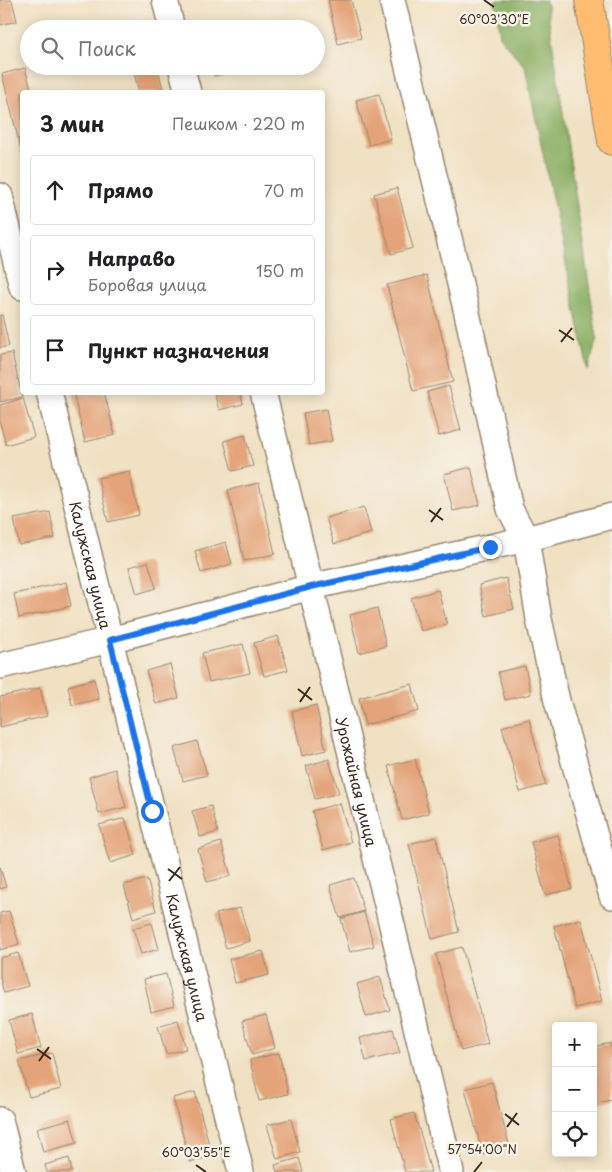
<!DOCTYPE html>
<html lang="ru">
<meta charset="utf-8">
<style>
:root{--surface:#fff;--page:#f6f6f6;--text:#202124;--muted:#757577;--line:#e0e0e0}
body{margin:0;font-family:"Playpen Sans",sans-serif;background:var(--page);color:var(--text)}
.controls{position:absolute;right:15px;bottom:15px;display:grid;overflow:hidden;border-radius:5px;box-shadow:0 2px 12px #0003}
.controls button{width:45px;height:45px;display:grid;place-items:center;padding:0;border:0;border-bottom:1px solid var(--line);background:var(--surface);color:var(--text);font:25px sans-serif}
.stop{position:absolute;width:15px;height:15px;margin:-11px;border:4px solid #1a73e8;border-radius:50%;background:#fff}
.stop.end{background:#1a73e8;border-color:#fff;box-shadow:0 1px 5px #0008}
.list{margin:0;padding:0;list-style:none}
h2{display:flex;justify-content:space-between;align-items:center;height:65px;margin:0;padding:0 20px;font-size:21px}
h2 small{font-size:16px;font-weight:400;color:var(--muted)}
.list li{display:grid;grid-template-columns:32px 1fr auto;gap:15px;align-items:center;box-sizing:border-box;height:70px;margin:0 10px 10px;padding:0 10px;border:1px solid var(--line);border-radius:5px}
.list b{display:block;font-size:19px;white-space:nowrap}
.list p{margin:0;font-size:16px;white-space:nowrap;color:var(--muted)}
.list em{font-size:16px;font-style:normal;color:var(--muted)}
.icon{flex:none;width:28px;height:28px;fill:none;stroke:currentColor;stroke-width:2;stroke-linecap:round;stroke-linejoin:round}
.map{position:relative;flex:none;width:612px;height:1172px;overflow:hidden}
.search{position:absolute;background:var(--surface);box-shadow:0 2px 12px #0003;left:20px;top:20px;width:305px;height:55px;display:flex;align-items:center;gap:12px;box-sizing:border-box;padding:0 18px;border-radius:28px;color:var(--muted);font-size:19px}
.panel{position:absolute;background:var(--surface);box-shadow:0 2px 12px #0003;left:20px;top:90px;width:305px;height:305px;border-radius:5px}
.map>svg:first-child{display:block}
</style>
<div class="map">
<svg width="612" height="1172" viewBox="0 0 612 1172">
<rect width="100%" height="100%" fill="#f7f3e8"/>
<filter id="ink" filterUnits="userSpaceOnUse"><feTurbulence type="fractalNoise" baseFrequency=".02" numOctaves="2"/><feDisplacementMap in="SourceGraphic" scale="10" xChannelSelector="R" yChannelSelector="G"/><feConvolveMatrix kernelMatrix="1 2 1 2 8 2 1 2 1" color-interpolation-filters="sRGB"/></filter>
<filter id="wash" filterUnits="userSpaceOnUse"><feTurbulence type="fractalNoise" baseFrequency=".0096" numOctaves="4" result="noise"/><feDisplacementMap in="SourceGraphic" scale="20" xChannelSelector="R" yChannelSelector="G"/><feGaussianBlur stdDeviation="1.12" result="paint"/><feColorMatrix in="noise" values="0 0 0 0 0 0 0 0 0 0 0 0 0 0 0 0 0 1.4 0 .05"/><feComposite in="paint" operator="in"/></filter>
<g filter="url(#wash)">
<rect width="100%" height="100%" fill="#f0e1c3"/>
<path fill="#8cb066" stroke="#646d42" d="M495,0h51l51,338 -9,32 -63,-303 -25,-30z"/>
<g id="blocks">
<path fill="#e4a378" d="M0,0h12l5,21 -17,4z
M328,0h23l10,38 -23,6z
M132,66h25l7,26h-25z
M211,66h24l1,5 -22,5z
M25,68l7,24h-10v62l-20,-80z
M379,94l12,45 -22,6 -13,-45z
M397,188l16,60 -22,6 -17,-60z
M427,275l26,107 -40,9 -26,-106z
M0,315h2l7,31 -9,2z
M12,353l10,44 -22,5v-47z
M449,386l12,44 -22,6 -12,-44z
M73,392h31l11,43 -30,7z
M214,392h26l3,12 -24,6z
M23,398l11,39 -28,8 -6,-22v-18z
M326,409l6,32 -23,4 -6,-32z
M245,435l8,31 -21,5 -8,-30z
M471,467l9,38 -27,6 -9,-37z
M129,471l10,44 -31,7 -10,-44z
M259,483l16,71 -31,7 -16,-71z
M364,507l7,26 -37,11 -8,-26z
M50,512l5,26 -36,7 -5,-26z
M226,542l6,22 -31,9 -6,-22z
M148,562l8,26 -19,6 -8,-27z
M506,578l8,31 -28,7 -7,-31z
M66,582l5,24 -52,12 -5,-24z
M438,590l9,34 -26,7 -10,-33z
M377,608l9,38 -27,7 -9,-38z
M278,636l10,34 -24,6 -10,-33z
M243,644l7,29 -41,9 -7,-29z
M170,664l9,34 -23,6 -10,-33z
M525,666l6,28 -26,6 -7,-28z
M94,679l5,20 -27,6 -4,-19z
M412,684l7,27 -54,14 -6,-27z
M40,688l7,28 -47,11v-30z
M316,705l10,45 -24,6 -10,-45z
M529,719l17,66 -26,7 -18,-65z
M197,741l10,34 -24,6 -9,-33z
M329,759l10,34 -24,6 -9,-33z
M415,759l14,54 -27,7 -14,-54z
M115,769l11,38 -27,7 -10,-37z
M340,803l11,39 -28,8 -11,-39z
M211,806l7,26 -18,5 -8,-26z
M125,818l11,37 -26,8 -11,-38z
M558,835l14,54 -27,6 -14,-53z
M436,837l23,95 -27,7 -23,-95z
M221,842l10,34 -24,6 -9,-33z
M0,867l6,20 -6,2z
M354,878l10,33 -24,7 -10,-33z
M147,879l9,32 -23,7 -9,-33z
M240,908l10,33 -24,7 -10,-34z
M9,911l10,33 -19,6v-37z
M364,912l10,34 -24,6 -9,-33z
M581,919l21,82 -27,7 -21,-82z
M152,923l7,26 -18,5 -8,-26z
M462,947l26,97 -27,7 -25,-97z
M263,951l6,24 -34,8 -6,-24z
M18,953l10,33 -24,7 -4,-15v-20z
M166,974l8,32 -23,6 -7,-33z
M380,977l10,33 -24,7 -9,-33z
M32,1014l9,34 -23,6 -9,-34z
M266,1015l9,33 -23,7 -10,-34z
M178,1020l8,29 -20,5 -8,-28z
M393,1029l7,24 -34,8 -6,-23z
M610,1043l2,8v49l-16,3 -3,-12v-44z
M52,1053l9,36 -32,8 -10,-36z
M279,1053l9,41 -29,7 -9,-41z
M492,1082l18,66 -27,7 -18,-66z
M195,1092l17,64 -22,6 -17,-64z
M414,1113l8,26 9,33h-26l-7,-26 -7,-27z
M70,1119l7,24 -34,9 -6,-24z
M291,1119l9,33 -23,7 -10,-34z
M69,1158l3,14h-25l-2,-7z
M299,1158l4,14h-26l-2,-7z"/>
</g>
</g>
<g filter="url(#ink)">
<use href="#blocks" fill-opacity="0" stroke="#968670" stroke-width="1"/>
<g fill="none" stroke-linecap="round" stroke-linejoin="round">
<g stroke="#968670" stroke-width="28">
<g id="minor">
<path d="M165,0l7,29"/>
<path d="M392,0l75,313 43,196 16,30 13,80 18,82 55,195"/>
<path d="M181,66l7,26"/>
<path d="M0,196l22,91"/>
<path id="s1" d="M49,392l192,780"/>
<path id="s2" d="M263,392l48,195 140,585"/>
<path d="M0,666l110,-26 201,-53 215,-48 86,-23"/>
<path d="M0,1120l13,52"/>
</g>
</g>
<g stroke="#968670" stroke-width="30">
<path id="major" d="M589,0l23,141"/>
</g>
<use href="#minor" stroke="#fff" stroke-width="25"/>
<use href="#major" stroke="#febc70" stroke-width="28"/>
</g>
</g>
<g fill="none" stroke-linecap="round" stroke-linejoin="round" filter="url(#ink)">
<path stroke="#1a73e8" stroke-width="6" d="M152,811l-42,-171 201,-53 179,-40"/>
</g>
<path fill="none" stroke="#3b2a1e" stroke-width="2" d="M484,0l10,7M559,330l15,10M561,342l11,-14M429,510l14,10M431,522l10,-14M298,689l14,11M300,702l10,-15M168,869l14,10M169,881l11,-14M37,1049l14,10M39,1061l10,-14M505,1114l14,11M507,1127l10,-14M196,1165l10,7M474,1172l8,-10"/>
<g text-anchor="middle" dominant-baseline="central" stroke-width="5" stroke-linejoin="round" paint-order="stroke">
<g font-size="15" fill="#3b2a1e" stroke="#f7f3e8">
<text stroke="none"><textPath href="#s1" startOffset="178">Калужская улица</textPath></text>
<text stroke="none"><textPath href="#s2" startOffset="401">Урожайная улица</textPath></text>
<text stroke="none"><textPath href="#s1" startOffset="582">Калужская улица</textPath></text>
</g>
</g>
<g font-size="12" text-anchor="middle" fill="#3b2a1e" stroke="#f7f3e8" stroke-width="5" stroke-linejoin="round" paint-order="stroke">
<text x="494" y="24">60°03'30"E</text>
<text x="482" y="1154">57°54'00"N</text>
<text x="196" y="1157">60°03'55"E</text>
</g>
</svg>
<div class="controls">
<button>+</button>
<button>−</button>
<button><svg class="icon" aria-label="locate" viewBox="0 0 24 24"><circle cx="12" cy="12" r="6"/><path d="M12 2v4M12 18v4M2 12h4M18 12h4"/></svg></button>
</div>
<div class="stop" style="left:152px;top:811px"></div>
<div class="stop end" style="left:490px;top:547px"></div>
<div class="search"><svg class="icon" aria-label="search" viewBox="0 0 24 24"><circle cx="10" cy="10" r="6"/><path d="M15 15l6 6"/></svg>Поиск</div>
<section class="panel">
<h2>3 мин<small>Пешком · 220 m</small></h2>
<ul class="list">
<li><svg class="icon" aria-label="ahead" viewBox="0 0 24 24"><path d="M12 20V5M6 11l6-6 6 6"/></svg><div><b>Прямо</b></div><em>70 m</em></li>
<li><svg class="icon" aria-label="right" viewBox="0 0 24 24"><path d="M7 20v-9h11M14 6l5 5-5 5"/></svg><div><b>Направо</b><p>Боровая улица</p></div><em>150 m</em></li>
<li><svg class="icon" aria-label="arrive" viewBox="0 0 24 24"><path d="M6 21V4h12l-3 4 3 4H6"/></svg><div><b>Пункт назначения</b></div></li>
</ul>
</section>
</div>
